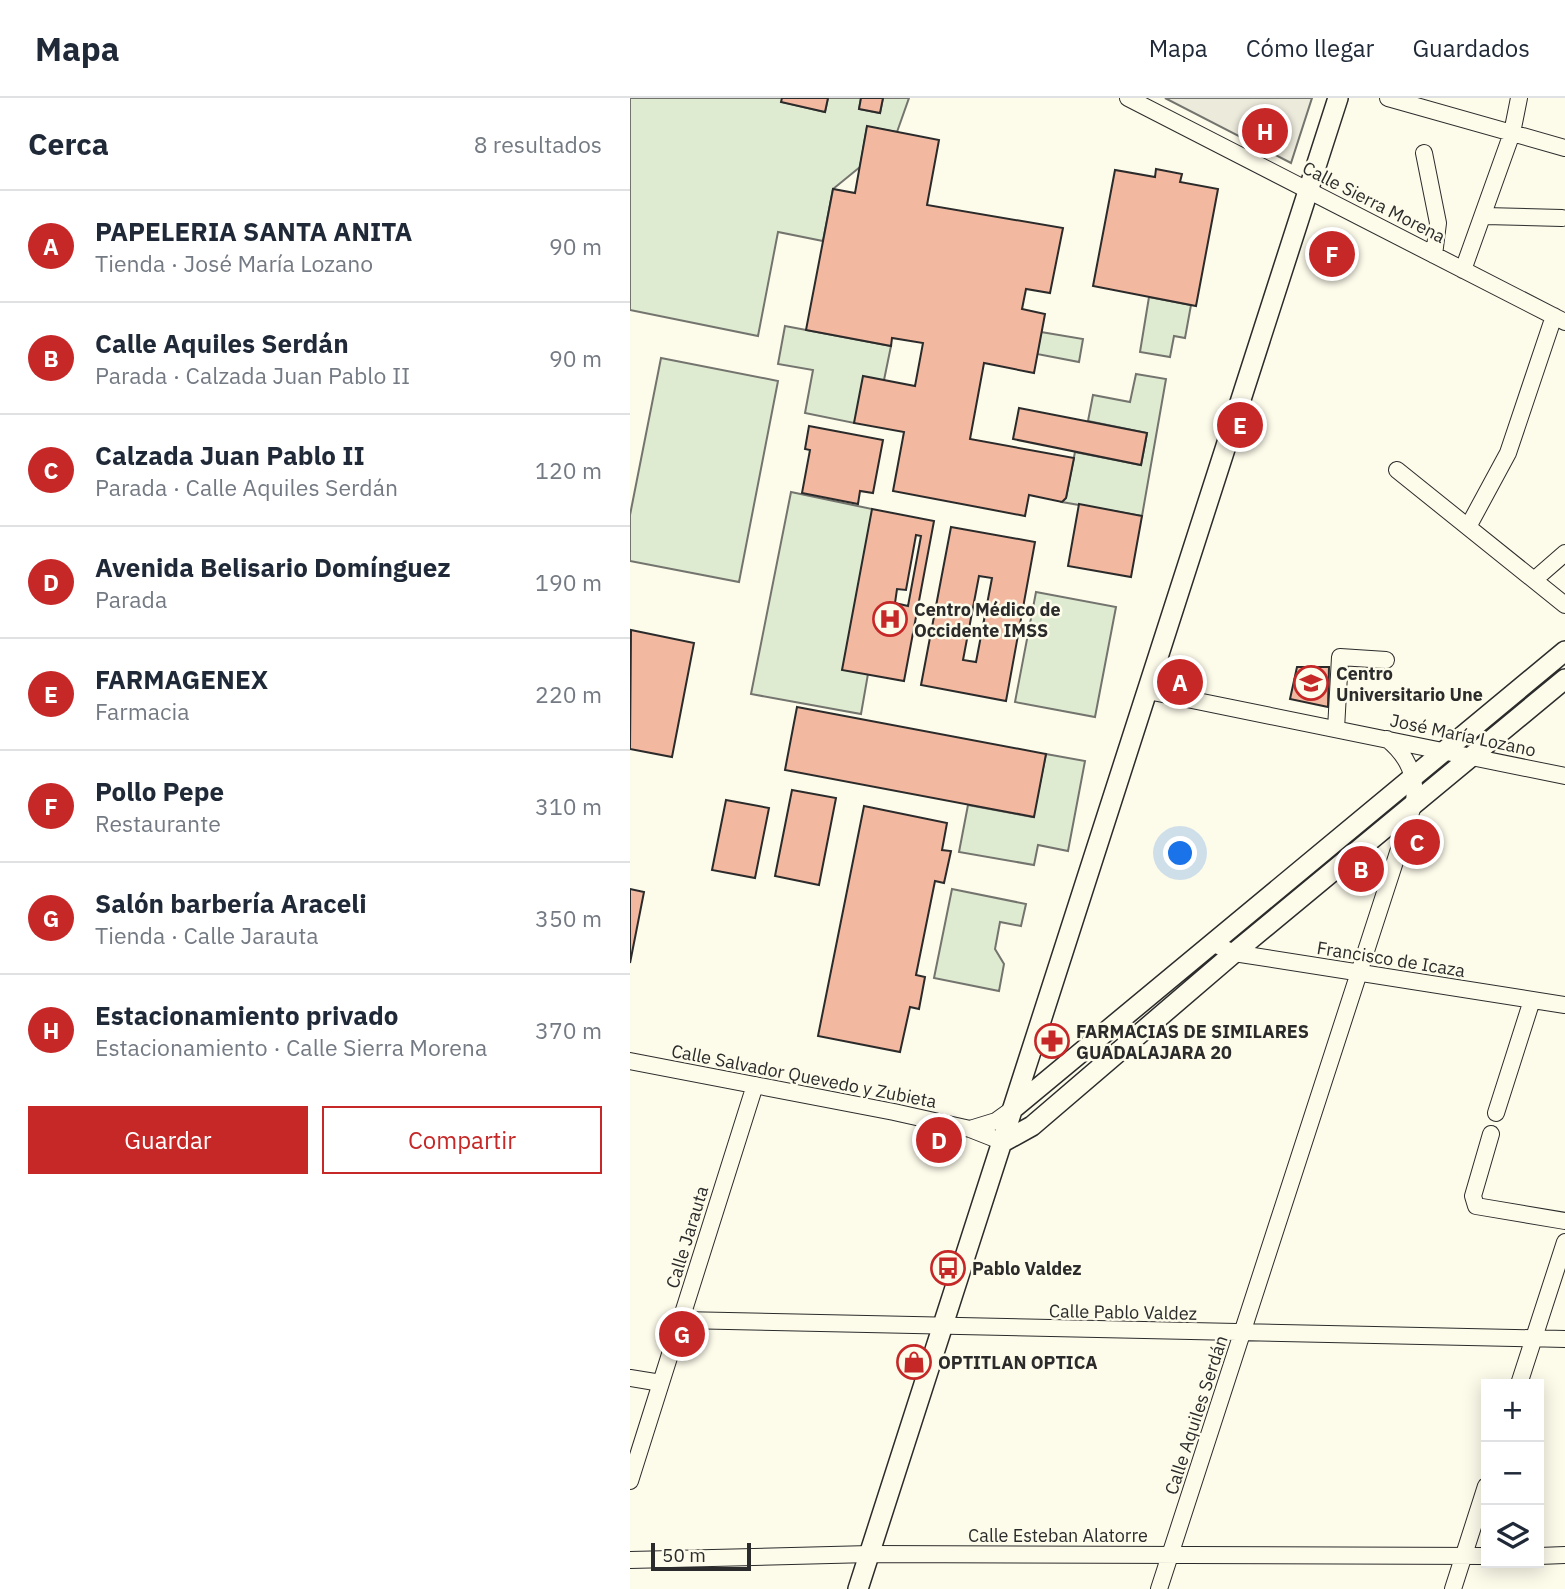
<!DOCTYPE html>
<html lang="es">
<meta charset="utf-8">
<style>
:root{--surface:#fff;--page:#f6f6f7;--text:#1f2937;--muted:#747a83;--line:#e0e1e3;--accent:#c62828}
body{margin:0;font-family:"IBM Plex Sans",sans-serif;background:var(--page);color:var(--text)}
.controls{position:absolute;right:21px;bottom:21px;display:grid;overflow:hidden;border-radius:0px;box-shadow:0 4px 18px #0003}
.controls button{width:63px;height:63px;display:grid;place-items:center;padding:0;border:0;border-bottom:2px solid var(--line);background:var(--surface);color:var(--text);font:35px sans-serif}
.scale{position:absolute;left:21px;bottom:18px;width:100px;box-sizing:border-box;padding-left:7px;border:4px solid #2b2b2b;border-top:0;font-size:19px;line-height:24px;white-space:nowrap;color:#2b2b2b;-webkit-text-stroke:5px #fdfbea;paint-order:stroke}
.you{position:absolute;left:551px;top:756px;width:24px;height:24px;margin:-18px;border:5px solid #fff;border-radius:50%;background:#1a73e8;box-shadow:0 0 0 10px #1a73e833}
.badge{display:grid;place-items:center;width:46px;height:46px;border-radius:50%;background:var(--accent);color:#fff;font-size:23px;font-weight:700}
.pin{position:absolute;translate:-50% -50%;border:4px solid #fff;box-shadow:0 2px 7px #0006}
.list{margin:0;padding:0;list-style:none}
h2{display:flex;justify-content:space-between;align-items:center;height:91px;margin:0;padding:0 28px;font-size:30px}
h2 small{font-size:23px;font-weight:400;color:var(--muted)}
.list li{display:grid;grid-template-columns:46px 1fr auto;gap:21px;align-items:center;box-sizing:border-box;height:112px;padding:0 28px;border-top:2px solid var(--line)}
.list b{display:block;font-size:26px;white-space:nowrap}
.list p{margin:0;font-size:23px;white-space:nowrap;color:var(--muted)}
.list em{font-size:23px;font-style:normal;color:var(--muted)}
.actions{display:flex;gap:14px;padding:21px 28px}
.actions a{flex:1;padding:16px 0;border:2px solid var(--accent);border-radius:0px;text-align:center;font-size:24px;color:var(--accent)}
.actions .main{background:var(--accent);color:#fff}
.icon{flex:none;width:38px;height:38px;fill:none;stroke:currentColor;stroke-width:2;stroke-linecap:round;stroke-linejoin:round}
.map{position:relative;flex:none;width:935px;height:1491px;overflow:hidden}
header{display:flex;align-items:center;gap:42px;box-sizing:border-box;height:98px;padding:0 35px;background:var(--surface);border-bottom:2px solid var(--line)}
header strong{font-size:33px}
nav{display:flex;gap:38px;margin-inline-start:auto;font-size:24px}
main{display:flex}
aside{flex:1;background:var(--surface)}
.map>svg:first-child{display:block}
</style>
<header>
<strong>Mapa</strong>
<nav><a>Mapa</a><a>Cómo llegar</a><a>Guardados</a></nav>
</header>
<main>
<aside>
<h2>Cerca<small>8 resultados</small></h2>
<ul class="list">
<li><span class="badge">A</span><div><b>PAPELERIA SANTA ANITA</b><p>Tienda · José María Lozano</p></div><em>90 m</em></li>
<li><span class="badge">B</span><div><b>Calle Aquiles Serdán</b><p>Parada · Calzada Juan Pablo II</p></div><em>90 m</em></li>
<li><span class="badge">C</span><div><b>Calzada Juan Pablo II</b><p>Parada · Calle Aquiles Serdán</p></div><em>120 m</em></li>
<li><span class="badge">D</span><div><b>Avenida Belisario Domínguez</b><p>Parada</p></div><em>190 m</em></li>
<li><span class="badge">E</span><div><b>FARMAGENEX</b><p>Farmacia</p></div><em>220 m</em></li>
<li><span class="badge">F</span><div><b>Pollo Pepe</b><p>Restaurante</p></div><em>310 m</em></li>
<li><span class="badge">G</span><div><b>Salón barbería Araceli</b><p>Tienda · Calle Jarauta</p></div><em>350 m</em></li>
<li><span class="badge">H</span><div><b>Estacionamiento privado</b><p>Estacionamiento · Calle Sierra Morena</p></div><em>370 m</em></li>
</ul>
<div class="actions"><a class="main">Guardar</a><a>Compartir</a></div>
</aside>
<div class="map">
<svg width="935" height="1491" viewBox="0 0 935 1491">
<rect width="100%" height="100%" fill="#fdfbea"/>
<path fill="#deebd1" stroke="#74746e" stroke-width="2" d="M0,0h152v4l43,10 3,-14h33l-2,11 21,4 3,-15h26l-12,34 -30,-5 -7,40 -27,22 -10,52 -45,-9 -20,104 -128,-26z
M519,199l42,8 -6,33 -11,-2 -4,21 -30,-5z
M155,228l106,20 -7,34 -30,43 -49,-10 8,-43 -35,-6z
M411,234l42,7 -4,23 -42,-8z
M31,260l117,23 -39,201 -109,-21v-46z
M506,276l30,5 -24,137 -80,-14 4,-4 9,-46 66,13 6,-32 -59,-12 5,-26 37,7z
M161,394l81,17 -4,165 -7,40 -110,-20z
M406,494l80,15 -21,110 -80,-15z
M416,656l39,7 -17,90 -30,-6 -4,20 -75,-13 9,-47 65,12z
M322,791l74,15 -5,22 -21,-4 -5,27 9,15 -5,27 -65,-13z"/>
<path fill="#eceadb" stroke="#74746e" stroke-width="2" d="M535,0h147l-21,65z"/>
<path fill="#f2b8a0" stroke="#2b2b2b" stroke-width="2" fill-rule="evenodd" d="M152,0h46l-3,14 -44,-10z
M231,0h22l-3,15 -21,-4z
M237,28l72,14 -12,65 136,23 -13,65 -24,-4 -4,20 23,5 -11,59 -50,-10 -14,76 104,19 -8,40 -4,4 -33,-7 -4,21 -132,-25 11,-59 -50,-9 9,-47 52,10 8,-43 -31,-5 -1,8 -85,-16 27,-141 22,4z
M526,71l26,5 -2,8 38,7 -22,117 -103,-20 22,-116 40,7z
M389,310l128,25 -6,32 -128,-26z
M179,328l74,14 -10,53 -13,-2 -2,13 -56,-11 8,-43 -5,-1z
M449,406l63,12 -11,61 -63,-11z
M242,411l62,12 -30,160 -62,-11zM286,437l5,1 -13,70 -13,-3 2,-14 9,1z
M321,429l84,15 -29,159 -85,-16zM349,478l13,2 -16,84 -13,-2z
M1,532l63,13 -22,114 -42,-8z
M667,569h32l-1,40 -38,-8z
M167,609l249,47 -12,63 -249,-47z
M162,692l44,8 -17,87 -44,-9z
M96,702l43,8 -14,70 -43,-8z
M234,708l83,17 -5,27 9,1 -7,32 -9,-2 -19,94 9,2 -6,32 -9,-2 -10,45 -82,-16z
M0,791l14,3 -14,71z"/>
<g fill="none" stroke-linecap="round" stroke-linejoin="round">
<g stroke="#2b2b2b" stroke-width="18">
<path id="minor" d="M498,0l437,224
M758,0l177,50
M794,55l14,70 -4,32
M855,118l77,2
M833,172l49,-137 7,-35
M767,372l168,135
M838,429l40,-74 46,-137
M904,482l31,-27
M518,593l417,85
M706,631l4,-72 46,3
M582,845l22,10 331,52
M0,963l264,51 76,17 33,13
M866,1015l36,-113
M340,1031l26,-8 18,-13
M861,1036l-18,62 3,10 89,15
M51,1222l884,19
M0,1280l31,5
M889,1286l46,-142
M0,1383l125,-396
M909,1458l26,-1
M0,1462l240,-6 616,2
M529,1491l255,-786c3,-27 -6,-47 -27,-64
M823,1491l33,-103"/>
</g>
<g stroke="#2b2b2b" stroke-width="22">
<path id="major" d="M384,1010l551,-457
M373,1044l29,-16 202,-173 331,-274
M228,1491l480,-1491"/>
</g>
<use href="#minor" stroke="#fdfbea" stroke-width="16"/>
<use href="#major" stroke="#fdfbea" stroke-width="19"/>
</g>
<defs>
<g id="hospital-ring" transform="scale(1.75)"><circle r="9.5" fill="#fdfbea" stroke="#c62828" stroke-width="1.5"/><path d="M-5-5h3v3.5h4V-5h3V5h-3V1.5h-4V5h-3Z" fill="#c62828"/></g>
<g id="university-ring" transform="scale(1.75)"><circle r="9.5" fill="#fdfbea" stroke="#c62828" stroke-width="1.5"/><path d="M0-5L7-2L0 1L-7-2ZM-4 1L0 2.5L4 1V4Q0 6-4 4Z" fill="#c62828"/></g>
<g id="pharmacy-ring" transform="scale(1.75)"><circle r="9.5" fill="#fdfbea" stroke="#c62828" stroke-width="1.5"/><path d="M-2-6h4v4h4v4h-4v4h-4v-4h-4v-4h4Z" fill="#c62828"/></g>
<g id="bus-ring" transform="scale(1.75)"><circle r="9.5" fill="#fdfbea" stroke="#c62828" stroke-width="1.5"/><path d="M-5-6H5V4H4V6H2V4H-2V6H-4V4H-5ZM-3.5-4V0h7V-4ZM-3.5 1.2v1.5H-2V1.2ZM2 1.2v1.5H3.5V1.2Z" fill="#c62828"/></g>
<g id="shop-ring" transform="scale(1.75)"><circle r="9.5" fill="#fdfbea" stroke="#c62828" stroke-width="1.5"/><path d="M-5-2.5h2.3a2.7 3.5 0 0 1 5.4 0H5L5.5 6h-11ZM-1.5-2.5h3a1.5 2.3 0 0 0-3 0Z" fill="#c62828"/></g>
</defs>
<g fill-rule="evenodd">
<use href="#hospital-ring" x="260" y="521"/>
<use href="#university-ring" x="681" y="585"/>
<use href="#pharmacy-ring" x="422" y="943"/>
<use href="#bus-ring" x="318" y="1170"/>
<use href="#shop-ring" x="284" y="1264"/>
</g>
<g text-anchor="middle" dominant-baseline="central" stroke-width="5" stroke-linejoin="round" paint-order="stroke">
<g font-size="18" fill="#2b2b2b" stroke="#fdfbea">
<text transform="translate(744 104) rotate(27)">Calle Sierra Morena</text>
<text transform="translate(833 637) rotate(12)">José María Lozano</text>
<text transform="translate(761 861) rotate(9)">Francisco de Icaza</text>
<text transform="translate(174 978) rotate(11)">Calle Salvador Quevedo y Zubieta</text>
<text transform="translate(57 1139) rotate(-73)">Calle Jarauta</text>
<text transform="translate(493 1214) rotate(1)">Calle Pablo Valdez</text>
<text transform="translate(566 1317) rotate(-72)">Calle Aquiles Serdán</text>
<text x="428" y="1437">Calle Esteban Alatorre</text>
</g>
<g font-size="18" font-weight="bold" fill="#2b2b2b" stroke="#fdfbea" text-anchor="start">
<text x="284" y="511">Centro Médico de<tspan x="284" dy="21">Occidente IMSS</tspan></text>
<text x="706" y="575">Centro<tspan x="706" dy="21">Universitario Une</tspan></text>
<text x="446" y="933">FARMACIAS DE SIMILARES<tspan x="446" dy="21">GUADALAJARA 20</tspan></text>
<text x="342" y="1170">Pablo Valdez</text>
<text x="308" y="1264">OPTITLAN OPTICA</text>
</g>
</g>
</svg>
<div class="controls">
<button>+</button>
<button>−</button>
<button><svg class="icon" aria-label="layers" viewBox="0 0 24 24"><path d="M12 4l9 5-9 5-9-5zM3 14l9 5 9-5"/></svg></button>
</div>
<div class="scale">50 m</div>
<div class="you"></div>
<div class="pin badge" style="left:550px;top:584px">A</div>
<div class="pin badge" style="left:731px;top:771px">B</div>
<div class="pin badge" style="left:787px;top:744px">C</div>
<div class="pin badge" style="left:309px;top:1042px">D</div>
<div class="pin badge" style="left:610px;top:327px">E</div>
<div class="pin badge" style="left:702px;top:156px">F</div>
<div class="pin badge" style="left:52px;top:1236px">G</div>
<div class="pin badge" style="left:635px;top:33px">H</div>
</div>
</main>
